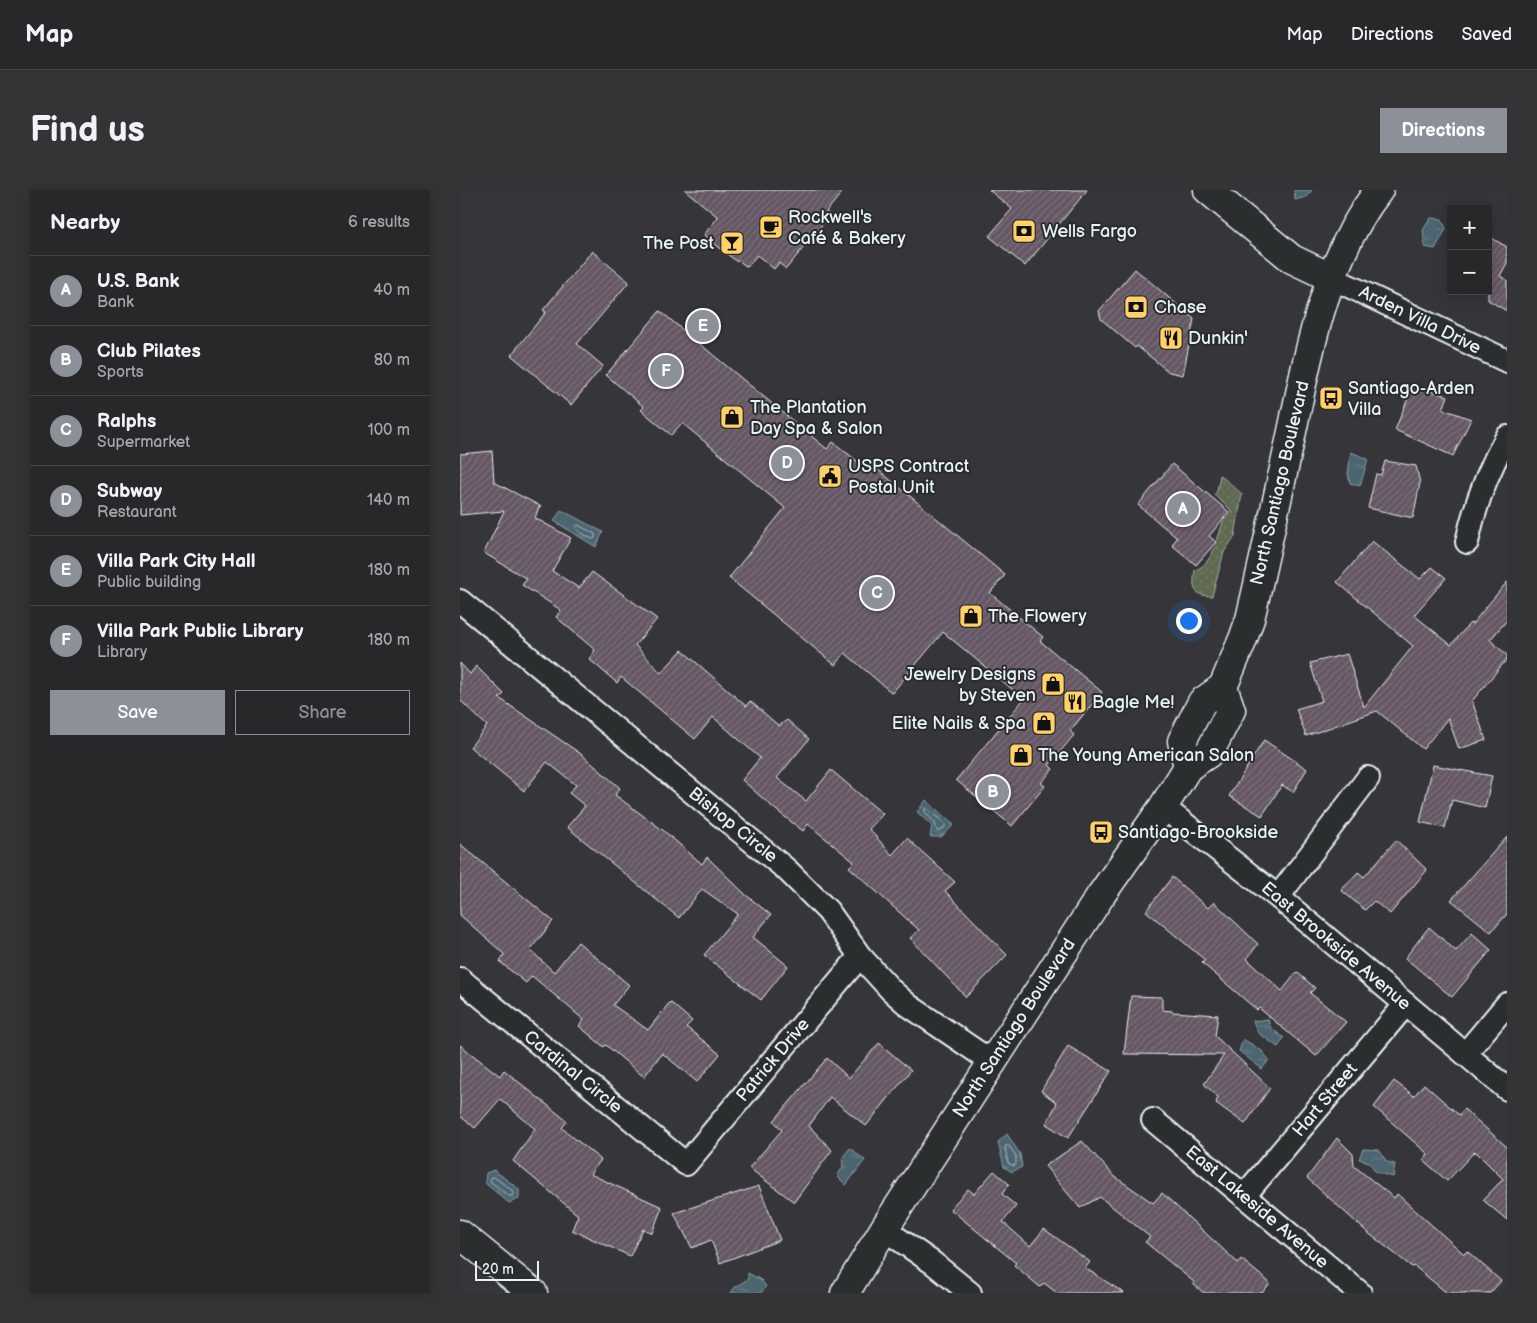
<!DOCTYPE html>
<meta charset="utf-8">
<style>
:root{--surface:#28282b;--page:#343437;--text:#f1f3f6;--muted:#a5a6a9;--line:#444447;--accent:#8c9099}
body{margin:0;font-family:"Balsamiq Sans",sans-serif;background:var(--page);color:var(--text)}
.controls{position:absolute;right:15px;top:15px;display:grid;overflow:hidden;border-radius:0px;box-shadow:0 2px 12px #0003}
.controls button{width:45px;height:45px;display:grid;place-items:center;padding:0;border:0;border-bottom:1px solid var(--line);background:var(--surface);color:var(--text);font:25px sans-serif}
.scale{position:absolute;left:15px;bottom:12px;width:64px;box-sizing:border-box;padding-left:5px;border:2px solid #e8f1f8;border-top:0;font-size:14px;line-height:18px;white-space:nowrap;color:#e8f1f8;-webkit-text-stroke:4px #2a2d2e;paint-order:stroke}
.you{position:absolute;left:728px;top:430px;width:18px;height:18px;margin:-12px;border:4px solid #fff;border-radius:50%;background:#1a73e8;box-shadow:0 0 0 8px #1a73e833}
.badge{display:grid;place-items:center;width:32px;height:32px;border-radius:50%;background:var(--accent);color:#fff;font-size:16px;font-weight:700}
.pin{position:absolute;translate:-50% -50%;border:2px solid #fff;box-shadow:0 1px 5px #0006}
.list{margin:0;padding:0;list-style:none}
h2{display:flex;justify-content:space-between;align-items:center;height:65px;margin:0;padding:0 20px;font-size:21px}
h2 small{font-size:16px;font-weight:400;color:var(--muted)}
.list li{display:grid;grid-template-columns:32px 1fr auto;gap:15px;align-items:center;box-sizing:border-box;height:70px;padding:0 20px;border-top:1px solid var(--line)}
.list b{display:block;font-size:19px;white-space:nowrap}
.list p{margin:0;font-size:16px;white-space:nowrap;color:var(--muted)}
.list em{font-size:16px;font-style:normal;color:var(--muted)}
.actions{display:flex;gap:10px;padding:15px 20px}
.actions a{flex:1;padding:11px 0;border:1px solid var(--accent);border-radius:0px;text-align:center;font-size:18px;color:var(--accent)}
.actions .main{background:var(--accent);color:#fff}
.map{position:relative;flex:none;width:1047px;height:1103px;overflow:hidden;border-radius:0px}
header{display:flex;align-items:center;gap:30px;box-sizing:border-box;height:70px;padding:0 25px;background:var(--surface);border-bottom:1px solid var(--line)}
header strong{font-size:24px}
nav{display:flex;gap:28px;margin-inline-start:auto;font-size:18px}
.intro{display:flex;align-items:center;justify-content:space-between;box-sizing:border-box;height:120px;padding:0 30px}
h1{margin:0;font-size:35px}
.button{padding:12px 22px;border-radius:0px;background:var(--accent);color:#fff;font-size:18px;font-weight:700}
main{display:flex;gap:30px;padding:0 30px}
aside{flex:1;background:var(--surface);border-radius:0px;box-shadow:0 2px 12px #0003}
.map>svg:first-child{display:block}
</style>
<header>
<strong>Map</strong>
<nav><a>Map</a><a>Directions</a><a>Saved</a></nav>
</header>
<div class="intro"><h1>Find us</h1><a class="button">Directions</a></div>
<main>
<aside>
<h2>Nearby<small>6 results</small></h2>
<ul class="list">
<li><span class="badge">A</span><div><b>U.S. Bank</b><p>Bank</p></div><em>40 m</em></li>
<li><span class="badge">B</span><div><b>Club Pilates</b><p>Sports</p></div><em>80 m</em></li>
<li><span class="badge">C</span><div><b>Ralphs</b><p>Supermarket</p></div><em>100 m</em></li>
<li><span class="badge">D</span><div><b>Subway</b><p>Restaurant</p></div><em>140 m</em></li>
<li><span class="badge">E</span><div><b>Villa Park City Hall</b><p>Public building</p></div><em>180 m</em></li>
<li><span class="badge">F</span><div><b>Villa Park Public Library</b><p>Library</p></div><em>180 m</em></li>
</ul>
<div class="actions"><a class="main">Save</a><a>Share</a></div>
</aside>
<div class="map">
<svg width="1047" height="1103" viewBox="0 0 1047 1103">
<defs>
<pattern id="grass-dots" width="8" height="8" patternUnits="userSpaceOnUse" patternTransform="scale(1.25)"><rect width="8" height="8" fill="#5e6a51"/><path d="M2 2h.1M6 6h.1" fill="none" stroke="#75806b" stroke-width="1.8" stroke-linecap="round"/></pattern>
<pattern id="water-ripples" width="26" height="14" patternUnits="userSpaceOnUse" patternTransform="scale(1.25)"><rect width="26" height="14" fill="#4c6671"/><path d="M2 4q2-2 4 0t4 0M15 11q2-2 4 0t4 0" fill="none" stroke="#667c86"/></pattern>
<pattern id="building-hatch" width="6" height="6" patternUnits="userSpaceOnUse" patternTransform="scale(1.25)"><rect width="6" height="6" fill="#655764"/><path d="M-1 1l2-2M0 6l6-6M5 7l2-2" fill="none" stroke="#7b707b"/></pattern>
</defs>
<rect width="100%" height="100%" fill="#363539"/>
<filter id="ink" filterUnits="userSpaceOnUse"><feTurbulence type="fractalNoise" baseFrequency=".02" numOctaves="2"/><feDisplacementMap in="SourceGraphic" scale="10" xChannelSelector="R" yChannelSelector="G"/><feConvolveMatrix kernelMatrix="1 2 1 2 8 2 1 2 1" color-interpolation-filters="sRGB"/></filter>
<g filter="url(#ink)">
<path fill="url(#grass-dots)" stroke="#a3aea4" d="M760,285l22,19 -7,42 -11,16 -12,44c-21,0 -19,-10 -17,-26 17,-5 22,-30 27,-45 1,-5 6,-9 9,-13l-1,-3 -16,-14 3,-4z"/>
<path fill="url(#water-ripples)" stroke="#8a9ea7" d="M834,0h18l-6,7 -11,3z
M971,28l11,1 4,10 -11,20 -10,-2 -2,-17z
M891,262l17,7 -8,27 -10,-3 -2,-9z
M101,320l42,22 -7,15 -42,-26z
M466,610l28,25 -13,12h-11l2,-11 -15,-14z
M808,829l2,8 14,11 -6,9 -20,-14 -5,-12z
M783,849l19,12 7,9 -7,9 -23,-18z
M547,944l13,20 2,13 -10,5 -8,-5 -6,-25z
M390,958l15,12 -19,25 -9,-9 6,-9 -1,-9z
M903,959l16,1 8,12 8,2 -2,13 -17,-5 -7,-10 -10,-3z
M34,980l25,19v10l-10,4 -24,-20 1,-10z
M288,1083l13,7 5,6 -5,7h-30l4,-6 13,-8z"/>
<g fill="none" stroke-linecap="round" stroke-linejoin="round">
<path stroke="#aab9c2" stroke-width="1" d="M118,335l17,9v4l-3,1 -15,-9 -1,-3z
M466,618l19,16v3l-5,4h-3l-2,-8 -10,-11z
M546,956h3l7,10v7l-2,3 -6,-3 -3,-15z
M31,987h3l19,14v5h-4l-18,-14z"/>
</g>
<path fill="url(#building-hatch)" stroke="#e8f1f8" d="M225,0h159l-18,22 4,3 -44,54 -7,-6 -5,6 -17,-14 -10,12 -9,-7 -1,2 -33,-27 14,-18z
M529,0h98l-62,76 -36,-30 23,-27z
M1028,46l19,11v16l-7,13 7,4v31l-19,-11z
M132,61l37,31 -52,62 26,22 -32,39 -60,-50 35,-43 -3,-2z
M675,79l59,50 -11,56 -14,-3 -32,-26 -2,2 -34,-29 -2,-8z
M200,121l167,138 6,-7 33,26 4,-5 135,112 -15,18 53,44 -3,4 62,51 -32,39 4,4 -25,30 4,4 -12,14 4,3 -33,40 -56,-46 68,-81 -81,-67 -51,61 -47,-40 -10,12 -106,-87 56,-70 -103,-85 -11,12 -30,-25 3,-3 -38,-32z
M953,196l35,10 -5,13 28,10 -18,37 -58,-26z
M32,261l2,31 48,25h-3l-4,11 36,20 -19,33 27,17 13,-16 65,47 -22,26 26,28 21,-23 64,56 4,-5 29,25 8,-6 22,19 -32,39 29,23 25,-31 52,44 -14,15 23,26 15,-17 48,44 -10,9 62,64 -41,42 -56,-59 9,-8 -70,-63 5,-5 -46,-38 -5,7 -27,-21 -34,-30 18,-22 -47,-41 -18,22 -74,-62 -4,6 -28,-24 6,-9 -39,-33 5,-7 -39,-25 5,-6 -43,-26 20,-42 -44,4v-61z
M925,271l31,5 4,17 -7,35 -45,-10 8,-34 5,1z
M712,274l57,48 -20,24 7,6 -20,23 -24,-20 5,-7 -39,-33z
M912,351l48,38 12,-12 14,11 -32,37 37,30 19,-22 2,1 35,-42v38l-17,20 17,15v4l-35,42 14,39 -27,9 -11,-31 -25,31 -46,-38 -71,25 -10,-27 26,-8 -12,-38 37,-9 17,53 49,-61 -76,-64z
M0,473l10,11 6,-8 28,28 -5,4 82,56 39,34 -5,7 49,36 38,33 5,-7 39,38 25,20 -18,22 35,29 -27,34 -57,-45 34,-41 -36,-25 -23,29 -112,-91 18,-21 -16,-13 7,-8 -29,-23 -23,29 -54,-44 17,-21 -27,-26z
M804,550l43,29 -14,23 -11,-7 -20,31 -33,-20z
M973,575l59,11 -7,32 -33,-8 -7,28 -25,-6z
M1047,647v77l-16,18 -40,-32z
M936,650l31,30 -37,44 -16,-13 -9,9 -24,-20 17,-18 6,5z
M0,654l93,77 -23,29 24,22 24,-30 51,43 -16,20 35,25 22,-28 22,19 -6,6 34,27 -23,28 -35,-29 -18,24 -38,-32 -2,2 -25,-21 5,-6 -52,-44 -6,7 -26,-21 4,-8 -44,-39z
M712,687l36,31 6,-6 44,42 -11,15 35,32 15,-19 18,16 -5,5 36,29 -30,34 -57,-48 -2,2 -55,-47 3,-3 -59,-49z
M969,737l27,24 16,-18 19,17 -39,47 -47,-39z
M671,806l31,1v13l10,1v1l46,3 -3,21 55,52 -25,36 -29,-21 2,-6 -14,-13 20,-29 -100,-1z
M419,853l32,27 -45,56 -36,-29 -21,29 23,24 -38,52 -45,-34 33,-38 -8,-9 53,-63 22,20z
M0,855l40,31 4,-6 63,51 -5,7 39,32 -11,14 72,33 -10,26 -9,-4 -13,27 -58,-26 6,-15 -65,-54 22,-32 -35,-30 -25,29 -15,-12z
M608,856l43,25 -43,67 -22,-14 11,-21 -16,-12z
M934,891l20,15 10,-12 35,31 5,-6 43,38v73l-24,-20 20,-21 -28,-28 -28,30 -24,-21 5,-6 -54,-47z
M877,948l16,16 1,12 40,32 3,-4 67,60 3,-3 34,30 -11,12h-43l-33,-27 -2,1 -45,-35 -60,-54z
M622,951l32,35 39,27 9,-10 76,70 3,-4 29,24 -8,10h-58l-11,-9 1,-2 -49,-40 5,-5 -50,-40 -20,11 -35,-42z
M534,981l15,13 -7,10 14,12 -13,16 27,24 14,-17 46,33 -5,6 39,25h-67l-13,-10 -4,4 -26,-22 2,-2 -66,-54 18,-20 6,5z
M299,996l21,54 -60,23 -9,-23 -19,8 -18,-35z"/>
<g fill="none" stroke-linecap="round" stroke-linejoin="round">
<g stroke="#e8f1f8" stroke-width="26">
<path id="minor" d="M872,88l175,83
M1007,352c8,-38 21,-72 40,-105
M0,411l327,269 41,41 32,45 31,34 17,15 84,57
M703,617l115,90 229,192
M818,707l90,-119
M0,789l226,185 174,-208
M1005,864l42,-50
M693,930l207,173
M784,1006l162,-192
M424,1039l49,34 37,30"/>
</g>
<g stroke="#e8f1f8" stroke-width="31">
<path id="tertiary" d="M748,0l84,69 40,19
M0,1044l73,59"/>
</g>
<g stroke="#e8f1f8" stroke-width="31">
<path id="secondary" d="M728,577l-6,-26 20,-39 21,-15 20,-48 7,-20c14,-59 27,-119 40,-178 18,-85 34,-180 89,-251
M385,1103l39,-64 217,-334 62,-88 25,-40 21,-14 22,-43 -8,-23"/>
</g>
<use href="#minor" stroke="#2a2d2e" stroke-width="22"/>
<use href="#tertiary" stroke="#2a2d2e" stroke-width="28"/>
<use href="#secondary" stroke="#2a2d2e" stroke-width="28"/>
</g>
</g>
<defs>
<g id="cafe-square" transform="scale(1.25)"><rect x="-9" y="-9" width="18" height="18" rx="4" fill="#ffd166" stroke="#2a2d2e"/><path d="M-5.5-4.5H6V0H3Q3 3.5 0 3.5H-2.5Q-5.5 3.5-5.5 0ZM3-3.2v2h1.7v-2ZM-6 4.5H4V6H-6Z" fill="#111"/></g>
<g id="bank-square" transform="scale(1.25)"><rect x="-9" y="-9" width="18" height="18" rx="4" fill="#ffd166" stroke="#2a2d2e"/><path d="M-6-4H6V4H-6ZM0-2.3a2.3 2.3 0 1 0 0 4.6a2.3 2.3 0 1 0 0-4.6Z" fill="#111"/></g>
<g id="bar-square" transform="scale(1.25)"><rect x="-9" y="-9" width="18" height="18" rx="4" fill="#ffd166" stroke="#2a2d2e"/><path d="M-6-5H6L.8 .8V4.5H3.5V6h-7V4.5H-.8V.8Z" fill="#111"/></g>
<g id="restaurant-square" transform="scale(1.25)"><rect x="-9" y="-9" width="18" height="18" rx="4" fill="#ffd166" stroke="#2a2d2e"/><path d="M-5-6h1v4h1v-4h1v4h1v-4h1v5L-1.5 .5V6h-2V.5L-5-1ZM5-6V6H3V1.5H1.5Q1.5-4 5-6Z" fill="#111"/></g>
<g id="bus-square" transform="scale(1.25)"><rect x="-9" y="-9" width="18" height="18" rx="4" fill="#ffd166" stroke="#2a2d2e"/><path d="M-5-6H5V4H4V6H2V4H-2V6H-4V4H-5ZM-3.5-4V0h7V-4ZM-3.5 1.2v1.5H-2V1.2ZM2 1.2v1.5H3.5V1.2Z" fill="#111"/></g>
<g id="shop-square" transform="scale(1.25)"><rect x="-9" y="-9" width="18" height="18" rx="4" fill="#ffd166" stroke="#2a2d2e"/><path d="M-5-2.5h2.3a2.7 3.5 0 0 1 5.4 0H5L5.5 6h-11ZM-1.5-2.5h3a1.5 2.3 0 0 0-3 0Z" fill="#111"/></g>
<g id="civic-square" transform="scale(1.25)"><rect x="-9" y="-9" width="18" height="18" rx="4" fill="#ffd166" stroke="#2a2d2e"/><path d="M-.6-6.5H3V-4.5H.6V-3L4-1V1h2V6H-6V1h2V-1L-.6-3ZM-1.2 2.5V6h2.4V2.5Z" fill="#111"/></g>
</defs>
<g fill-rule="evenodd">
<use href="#cafe-square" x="311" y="37"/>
<use href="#bank-square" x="564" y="41"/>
<use href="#bar-square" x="272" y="53"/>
<use href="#bank-square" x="676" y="117"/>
<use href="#restaurant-square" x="711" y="148"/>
<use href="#bus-square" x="871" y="208"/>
<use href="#shop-square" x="272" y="227"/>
<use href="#civic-square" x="370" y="286"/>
<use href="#shop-square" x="511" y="426"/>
<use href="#shop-square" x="593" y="494"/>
<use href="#restaurant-square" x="615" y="512"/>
<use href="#shop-square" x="584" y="533"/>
<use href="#shop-square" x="561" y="565"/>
<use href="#bus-square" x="641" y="642"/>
</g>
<g text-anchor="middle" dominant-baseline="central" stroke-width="4" stroke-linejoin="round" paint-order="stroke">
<g font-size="18" fill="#e8f1f8" stroke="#2a2d2e" text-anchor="start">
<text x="328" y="27">Rockwell's<tspan x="328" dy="21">Café &amp; Bakery</tspan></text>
<text x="582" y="41">Wells Fargo</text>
<text x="254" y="53" text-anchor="end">The Post</text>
<text x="694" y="117">Chase</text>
<text x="728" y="148">Dunkin'</text>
<text x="888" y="198">Santiago-Arden<tspan x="888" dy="21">Villa</tspan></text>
<text x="290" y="217">The Plantation<tspan x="290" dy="21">Day Spa &amp; Salon</tspan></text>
<text x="388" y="276">USPS Contract<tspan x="388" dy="21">Postal Unit</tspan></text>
<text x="528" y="426">The Flowery</text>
<text x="576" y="484" text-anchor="end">Jewelry Designs<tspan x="576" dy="21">by Steven</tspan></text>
<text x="632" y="512">Bagle Me!</text>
<text x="566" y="533" text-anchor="end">Elite Nails &amp; Spa</text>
<text x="578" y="565">The Young American Salon</text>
<text x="658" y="642">Santiago-Brookside</text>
</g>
<g font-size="18" fill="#e8f1f8" stroke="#2a2d2e">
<text transform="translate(960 130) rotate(26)">Arden Villa Drive</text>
<text transform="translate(820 293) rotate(-77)">North Santiago Boulevard</text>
<text transform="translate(273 635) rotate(39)">Bishop Circle</text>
<text transform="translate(876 756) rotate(40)">East Brookside Avenue</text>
<text transform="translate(554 838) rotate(-57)">North Santiago Boulevard</text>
<text transform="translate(313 870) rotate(-50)">Patrick Drive</text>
<text transform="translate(113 882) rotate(39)">Cardinal Circle</text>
<text transform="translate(865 910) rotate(-50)">Hart Street</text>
<text transform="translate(797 1017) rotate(40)">East Lakeside Avenue</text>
</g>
</g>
</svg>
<div class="controls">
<button>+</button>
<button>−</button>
</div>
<div class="scale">20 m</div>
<div class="you"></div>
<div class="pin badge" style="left:723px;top:319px">A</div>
<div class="pin badge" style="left:533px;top:602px">B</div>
<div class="pin badge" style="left:417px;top:403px">C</div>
<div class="pin badge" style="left:327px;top:273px">D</div>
<div class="pin badge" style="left:243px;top:136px">E</div>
<div class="pin badge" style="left:206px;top:181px">F</div>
</div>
</main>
